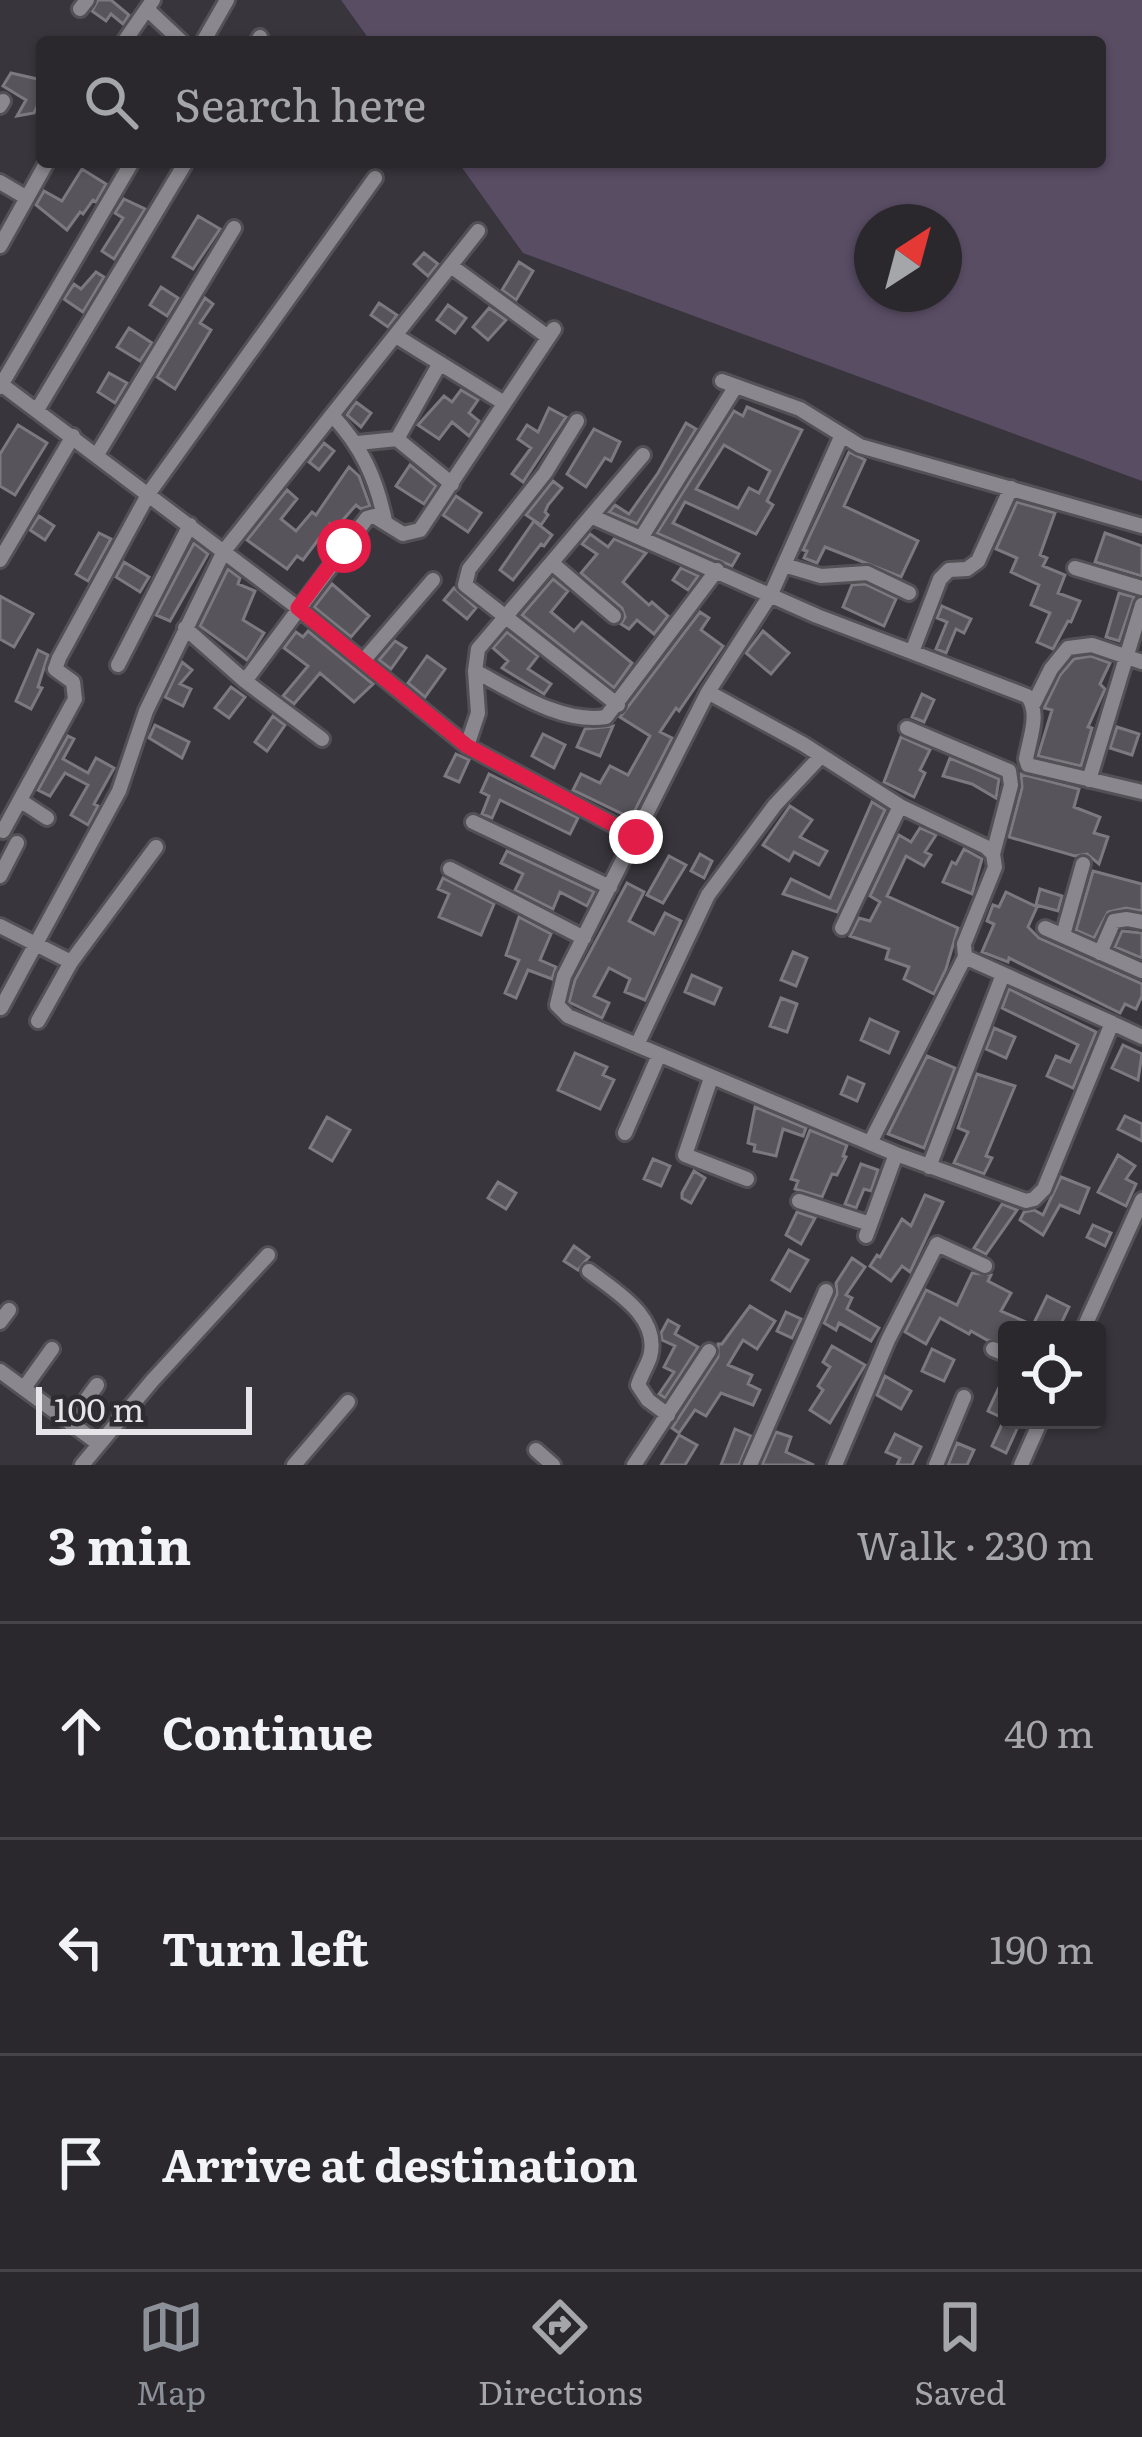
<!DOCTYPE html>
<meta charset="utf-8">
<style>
:root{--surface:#2a282d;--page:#323035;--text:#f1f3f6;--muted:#a5a6aa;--line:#464449;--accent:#8c9099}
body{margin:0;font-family:Literata,serif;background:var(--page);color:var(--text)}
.controls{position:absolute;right:36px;bottom:36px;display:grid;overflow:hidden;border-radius:12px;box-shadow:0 3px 9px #0004}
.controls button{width:108px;height:108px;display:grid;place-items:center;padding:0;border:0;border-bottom:3px solid var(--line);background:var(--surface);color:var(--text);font:60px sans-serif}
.compass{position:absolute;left:854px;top:204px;width:108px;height:108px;border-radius:50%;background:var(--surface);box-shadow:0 3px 9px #0004;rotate:36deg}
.scale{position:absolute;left:36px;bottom:30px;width:216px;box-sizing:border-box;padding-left:12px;border:6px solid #e6e4e9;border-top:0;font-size:33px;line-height:42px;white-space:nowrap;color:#e6e4e9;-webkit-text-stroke:9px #2e2b31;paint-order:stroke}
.stop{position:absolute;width:36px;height:36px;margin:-27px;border:9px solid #e11d48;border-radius:50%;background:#fff}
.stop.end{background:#e11d48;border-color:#fff;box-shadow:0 3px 12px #0008}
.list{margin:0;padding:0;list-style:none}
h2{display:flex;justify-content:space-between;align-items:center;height:156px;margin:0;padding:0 48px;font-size:51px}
h2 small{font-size:39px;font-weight:400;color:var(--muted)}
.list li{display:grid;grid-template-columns:78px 1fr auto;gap:36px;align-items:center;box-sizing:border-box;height:216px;padding:0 48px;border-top:3px solid var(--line)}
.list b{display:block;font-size:45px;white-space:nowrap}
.list em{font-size:39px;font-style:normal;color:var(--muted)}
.icon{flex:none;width:66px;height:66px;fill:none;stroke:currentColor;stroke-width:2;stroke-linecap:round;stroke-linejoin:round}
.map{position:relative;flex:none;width:1142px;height:1465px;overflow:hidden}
.search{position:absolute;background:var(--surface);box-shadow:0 3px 9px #0004;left:36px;right:36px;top:36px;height:132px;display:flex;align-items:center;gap:30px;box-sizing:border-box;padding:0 42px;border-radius:12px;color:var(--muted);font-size:45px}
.sheet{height:804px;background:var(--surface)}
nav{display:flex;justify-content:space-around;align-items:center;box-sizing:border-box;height:168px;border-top:3px solid var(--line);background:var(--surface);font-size:33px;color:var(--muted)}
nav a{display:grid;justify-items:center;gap:6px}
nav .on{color:var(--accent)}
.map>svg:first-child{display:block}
</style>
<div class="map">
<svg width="1142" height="1465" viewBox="0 0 1142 1465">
<rect width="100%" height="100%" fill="#38353c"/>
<path fill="#594d64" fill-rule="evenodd" d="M341,0h801v481l-619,-228 -65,-91h642v-120h-729zM872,222h72v72h-72z"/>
<path fill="#57545b" stroke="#7c7980" stroke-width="3" fill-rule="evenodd" d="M98,0h13l18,15 -6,9 -12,-10 -5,7 -14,-10z
M11,73l31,7v17l-8,16 -17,3 9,-16 -23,-14z
M82,169l24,15 -10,18 -3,-2 -10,14 -3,-2 -13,18 -31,-25 8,-14 18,10z
M124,199l21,10 -31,50 -12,-8 21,-33 -8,-5z
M198,216l22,13 -27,40 -20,-12z
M424,253l14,11 -10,12 -14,-12z
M519,262l14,9 -17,29 -14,-10z
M96,272l8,5 -21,35 -19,-13 10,-15 7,5z
M161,287l17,11 -11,18 -17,-11z
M205,298l8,6 -13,19 11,7 -36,59 -18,-12z
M379,303l18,12 -9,12 -17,-12z
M448,305l18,13 -11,15 -18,-13z
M489,308l17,12 -18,20 -15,-13z
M129,328l23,15 -12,18 -23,-14z
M109,373l18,10 -12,20 -17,-11z
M461,390l17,10 -9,13 10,8 -10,15 -17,-14 -13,17 -21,-14 26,-29 8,6z
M356,402l15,11 -10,14 -14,-12z
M747,407l55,23 -35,71 6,4 -17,29 -71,-32 -12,21 66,31 -7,12 -75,-33 77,-122 9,5zM724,445l46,26 -11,22 -10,-5 -11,20 -42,-19z
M549,408l17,9 -43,65 -11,-8 19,-26 -13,-9 9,-14 11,7z
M686,423l10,6 -59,95 -28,-12 6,-7 14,9 29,-41z
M18,425l29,18 -32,52 -15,-9v-32z
M594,429l26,13 -9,19 -6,-3 -19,29 -19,-13z
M324,443l10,8 -15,19 -10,-8z
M849,452l16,8 -21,46 74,35 -17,36 -76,-30 -8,16 -13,-5 3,-7 -4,-1z
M410,465l26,21 -12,18 -28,-18z
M349,467l10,9 11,30 -9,3 -5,-4 -21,24 -5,-5 -27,36 -6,-4 -10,13 -40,-29 40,-50 10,9 -16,20 15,12 16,-19 4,3z
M553,481l9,7 -14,17 -3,7 3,3 -7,10 -15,-10z
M456,496l25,17 -13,19 -25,-17z
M1017,502l38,11 -15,42 7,3 -4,8 22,9 -7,18 22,8 -9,21 -3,-1 -15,28 -16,-7 13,-29 -19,-8 8,-20 -28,-13 6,-14 -21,-9z
M39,516l15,10 -9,14 -15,-10z
M534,521l18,14 -8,11 -3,-2 -28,36 -13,-10z
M99,533l12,6 -23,42 -12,-7z
M1105,533l37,13v30l-47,-14z
M590,534l18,13 6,-8 32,14 -23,29 26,23 3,-3 16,14 -14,18 -17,-14 -8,9 -8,-5 4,-7 -3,-9 -41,-35 16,-19 -15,-10z
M194,543l14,11 -38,67 -14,-6z
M124,562l25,15 -9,15 -24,-15z
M681,568l17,8 -10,14 -15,-10z
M228,569l12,9 -2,6 17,7 -12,29 21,13 -17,27 -47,-34z
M553,579l15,12 -17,21 23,19 8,-9 50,41 -18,25 -92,-73z
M332,584l37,32 -18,21 -37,-30z
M865,584l31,15 -12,27 -41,-19 9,-22z
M454,588l22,20 -9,11 -23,-19z
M1119,593l15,4 -15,44 -13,-4z
M0,596l33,18 -19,33 -14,-8z
M942,606l29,13 -7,14 -8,-4 -10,24 -10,-4 11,-27 -10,-4z
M700,612l9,6 -8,12 22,16 -44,65 -3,-3 -16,24 12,6 -41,80 -58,-28 8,-16 19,9 10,-17 18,9 22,-39 -30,-19z
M308,631l65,53 -19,18 -34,-29 -26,31 -11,-8 25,-30 -24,-18 12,-16 7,5z
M763,631l26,22 -18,21 -25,-21z
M507,632l31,24 -10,13 23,15 -7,10 -42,-26 6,-7 -15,-13z
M395,641l11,7 -15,21 -12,-9z
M38,650l10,5 -10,32 4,1 -11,21 -15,-8z
M427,656l18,13 -20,28 -17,-14z
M1091,656l19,7 -10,21 5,5 -17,38 4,1 -11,38 -43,-10 14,-46 -8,-2 16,-33 14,-16z
M182,662l10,8 -12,14 11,5 -8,17 -18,-9z
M231,687l14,10 -16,21 -14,-10z
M922,694l12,6 -10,22 -12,-5z
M273,716l12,9 -18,26 -12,-9z
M155,725l34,17 -7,16 -33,-20z
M613,726l-13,30 -23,-9 8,-18z
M1117,727l22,7 -7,21 -22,-7z
M543,734l22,11 -11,23 -22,-12z
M68,736l6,3 -11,20 25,14 8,-15 18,10 -20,36 4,2 -10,19 -17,-10 17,-30 -23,-12 -15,23 -12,-6z
M901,737l29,13 -10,20 5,3 -11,24 -30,-15z
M456,754l13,6 -10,22 -14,-6z
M950,758l49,21 -3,19 -24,-14 -29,-8z
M489,774l89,44 -8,16 -70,-34 -8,18 -10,-4 7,-18 -8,-4z
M1021,774l58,15 -5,18 26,10 -6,16 14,4 -9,27 -12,-10 -12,2 -66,-19 13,-49z
M872,802l13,8 -48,102 -54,-18 8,-15 39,19z
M790,806l22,14 -12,17 27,14 -8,14 -25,-13 -5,9 -26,-16z
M920,828l16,7 -11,17 6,3 -7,11 -18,-10 -19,40 71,32 -12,41 -12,25 -30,-15 5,-12 -23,-8 3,-10 -39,-13 9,-18 11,3 10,-19 -10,-6 29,-61 12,7z
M964,849l18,10 -10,35 -29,-12 9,-20 4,2z
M507,851l87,41 -7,14 -27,-14 -7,17 -38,-19 8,-16 -22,-11z
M700,854l12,7 -8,17 -13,-7z
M669,856l17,9 -23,38 -16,-8z
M1093,871l49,13v27l-16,-3 -18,4 -14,26 -18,-8z
M443,878l51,26 -13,31 -42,-18 10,-23 -11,-5z
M627,883l17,9 -15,29 25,13 11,-21 16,8 -36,79 -20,-8 5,-13 -21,-11 -15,28 15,7 -7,15 -33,-16 6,-22z
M1040,889l22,7 -4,15 -22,-6z
M1006,892l31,15 -9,20 11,11 103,46v12l-6,13 -11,-5 -5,9 -111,-55 -1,4 -26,-10 12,-28 -7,-3 6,-16 6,2z
M519,917l32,17 -11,26 16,7 -4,12 -24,-9 -12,28 -11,-5 14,-33 -13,-5z
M1122,931l20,2v25l-27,-11z
M793,952l14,6 -11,28 -15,-6z
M692,975l29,13 -7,16 -29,-12z
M1009,989l87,43 -23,56 -26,-12 9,-20 14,6 8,-17 -76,-37z
M781,998l16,6 -10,28 -17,-6z
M870,1019l28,13 -9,21 -28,-13z
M994,1028l21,9 -9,21 -20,-9z
M1123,1045l19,9 -4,26 -26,-12z
M575,1053l32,14 -4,8 11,5 -14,29 -42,-19z
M927,1056l28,12 -31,80 -36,-14z
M977,1074l38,12 -29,70 6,2 -8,16 -30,-11 14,-31 -10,-4z
M848,1077l16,7 -7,17 -16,-7z
M755,1107l51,21 -3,8 -20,-7 -7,27 -22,-5 1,-6 -7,-2z
M1125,1116l17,8v17l-24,-12z
M327,1117l23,13 -18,31 -22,-13z
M810,1130l37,15 -4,11 3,1 -9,18 -5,-1 -10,23 -27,-8 3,-8 -7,-2z
M1118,1155l17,11 -9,13 10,5 -10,22 -28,-14z
M653,1159l17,7 -9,20 -17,-7z
M861,1164l17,6 -7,21 -7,-2 -8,19 -11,-4z
M694,1171l11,7 -14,25 -9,-5v-5z
M1061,1177l28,11 -10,25 -19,-8 -17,30 -23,-15 4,-8 10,-2 9,5z
M498,1182l18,11 -10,16 -18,-11z
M925,1195l18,7 -33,70 -8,-6 -11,15 -21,-15 7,-11 3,2 22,-38 9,7z
M1002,1204l15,6 -31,44 -12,-6z
M797,1212l18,6 -14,26 -15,-9z
M1093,1225l18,8 -6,13 -18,-9z
M574,1246l15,11 -11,13 -14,-9z
M789,1250l19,10 -18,31 -18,-11z
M852,1258l13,9 -19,28 6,3 -5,11 32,19 -8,13 -32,-18 -3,7 -12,-7 13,-29 -1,-11z
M972,1273l19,2 -3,6 23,12 -10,18 32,14 14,-29 22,11 -11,23h-51v13l-20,-3 -16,-9 -2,3 -29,-16 -14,26 -21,-12 21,-42 31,15z
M750,1306l25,15 -18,28 -14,-9 -15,25 24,10 -4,9 12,6 -7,15 -32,-12 -15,23 -11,-6 -16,23 -7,-5 46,-71v-13h4z
M786,1312l15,7 -9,19 -15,-7z
M668,1320l11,6 -4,8 23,13 -33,51 -6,-4 15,-22 -10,-5 11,-21 -13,-6 -1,-7z
M832,1346l33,19 -35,58 -20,-13 13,-20 -5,-4 12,-19 -7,-5z
M932,1349l22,11 -10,21 -22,-10z
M1007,1370v50l-19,-9z
M885,1376l26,15 -10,18 -24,-14z
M1004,1420h17l-15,33 -14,-7z
M735,1429l16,7 -12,29h-18z
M776,1432l15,5 -5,15 28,13h-52z
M895,1434l26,13 -9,18h-15l3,-7 -14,-6z
M679,1435l18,10 -12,20h-24z
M957,1443l17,7 -7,15h-19z"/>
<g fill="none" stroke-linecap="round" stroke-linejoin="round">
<g stroke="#535156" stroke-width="20">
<path id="minor" d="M80,9l7,-9
M147,9l35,33
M124,42l29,-42
M203,42l24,-42
M257,42l3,-5
M0,106l3,-5
M0,182l27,16
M0,246l47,-84
M451,266l97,71
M396,336l108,67
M722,381l78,28 60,37 282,80
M1,384l297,224 169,138 169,91
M0,387l132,-225
M37,410l149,-248
M332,415c30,32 44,63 53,106
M577,421l-32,52 -76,96 -4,16 153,120
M841,437l-70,157 -63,98 -144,284 -7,29 11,11 328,138 130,47 8,-2 10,-10 68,-166 30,14
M397,439l43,-76
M358,443l39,-4 55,45
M98,453l136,-225
M593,517l224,99 210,80c14,16 2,44 -1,63l2,6 114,27
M641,538l95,-152
M0,560l73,-124
M553,564l61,52
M784,565l37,11 46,-3 42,20
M1075,568l67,20
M185,628l60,53 77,58
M912,652l28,-73 9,-9 18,-1 11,-8 33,-73
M363,661l70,-81
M118,665l72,-140
M475,671c38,20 86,53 131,46l111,-147
M245,681l122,-163 7,-2 29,18 17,-4 134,-201
M708,692l95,52 97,62 86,41 7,7 2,13 -31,77 1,13 147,66
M1034,703l17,-34 17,-21 24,-3 50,17
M907,728l102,43 2,14 -18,69
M467,746l11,-33 -3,-42 3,-22 165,-194
M1089,780l53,-175
M21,801l26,17
M473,822l137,65
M3,831l72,-132 -2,-17 -18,-13 4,-11 90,-165 226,-315
M450,869l134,69
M0,876l17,-33
M0,926l71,36 85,-115
M842,928l58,-122
M1045,928l97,43
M1063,935l20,-71
M1100,953l14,-32 13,-2 15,3
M1,1008l118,-217 27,-80 78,-160 254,-320
M38,1021l33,-59
M637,1045l71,-150 67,-90 46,-49
M711,1078l-26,77 62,24
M625,1133l34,-78
M870,1143l95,-186
M929,1167l73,-190
M799,1201l71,23
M866,1236l30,-82
M589,1271c26,20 72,46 61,86 -3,9 -9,18 -12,28l10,15 20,15
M0,1322l9,-12
M1083,1330l59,-130
M993,1349l14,6
M0,1371l99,73
M24,1388l28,-39
M70,1422l27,-37
M536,1450l17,15
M82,1465l70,-84 116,-126
M294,1465l54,-63
M634,1465l75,-114
M750,1465l76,-174
M835,1465l53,-125 49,-96 48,22
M936,1465l28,-68
M1021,1465l20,-45"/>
</g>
<use href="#minor" stroke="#8b878f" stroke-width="14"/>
</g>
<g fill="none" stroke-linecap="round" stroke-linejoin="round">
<path stroke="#e11d48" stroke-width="15" d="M344,546l-46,62 169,138 169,91"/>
</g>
</svg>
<div class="controls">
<button><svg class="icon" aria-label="locate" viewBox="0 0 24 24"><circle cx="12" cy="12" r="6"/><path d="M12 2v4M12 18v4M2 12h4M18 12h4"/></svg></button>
</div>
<svg class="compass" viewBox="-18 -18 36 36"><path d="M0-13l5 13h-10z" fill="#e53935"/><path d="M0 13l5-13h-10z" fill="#a5a6aa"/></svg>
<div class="scale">100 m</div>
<div class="stop" style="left:344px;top:546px"></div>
<div class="stop end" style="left:636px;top:837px"></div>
<div class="search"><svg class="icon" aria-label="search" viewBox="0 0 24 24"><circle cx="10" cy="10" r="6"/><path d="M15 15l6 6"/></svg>Search here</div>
</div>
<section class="sheet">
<h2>3 min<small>Walk · 230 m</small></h2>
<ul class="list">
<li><svg class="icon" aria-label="ahead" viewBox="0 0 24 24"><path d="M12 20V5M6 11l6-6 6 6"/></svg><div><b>Continue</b></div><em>40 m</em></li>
<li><svg class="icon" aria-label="left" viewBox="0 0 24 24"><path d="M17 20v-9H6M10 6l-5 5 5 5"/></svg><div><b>Turn left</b></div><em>190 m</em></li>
<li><svg class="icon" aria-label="arrive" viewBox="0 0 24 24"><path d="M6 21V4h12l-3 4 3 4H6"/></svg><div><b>Arrive at destination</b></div></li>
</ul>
</section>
<nav>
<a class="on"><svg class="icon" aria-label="map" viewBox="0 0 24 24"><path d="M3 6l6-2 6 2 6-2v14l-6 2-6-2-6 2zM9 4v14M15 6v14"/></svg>Map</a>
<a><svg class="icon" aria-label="directions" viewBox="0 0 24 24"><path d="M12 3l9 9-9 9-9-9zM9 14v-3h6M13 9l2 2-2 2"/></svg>Directions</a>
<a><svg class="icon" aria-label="saved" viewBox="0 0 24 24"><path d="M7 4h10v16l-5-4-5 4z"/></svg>Saved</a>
</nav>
